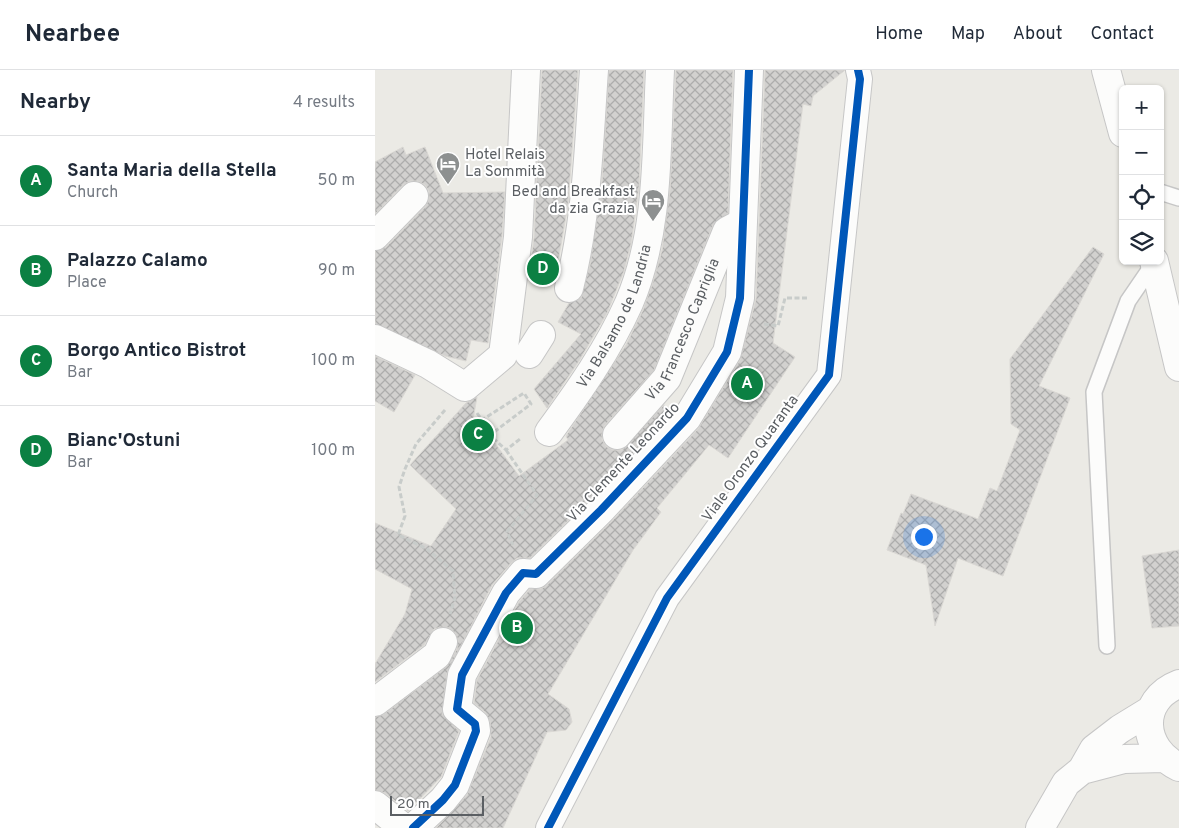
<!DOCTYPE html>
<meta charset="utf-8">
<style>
:root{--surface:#fff;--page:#f2f2f3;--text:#1f2937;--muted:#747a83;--line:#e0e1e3;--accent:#0b8043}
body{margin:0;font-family:Overpass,sans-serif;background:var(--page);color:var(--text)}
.controls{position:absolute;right:15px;top:15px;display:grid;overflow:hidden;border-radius:8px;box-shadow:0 1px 4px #0004}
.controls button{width:45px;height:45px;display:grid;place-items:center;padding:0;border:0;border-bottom:1px solid var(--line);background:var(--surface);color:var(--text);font:25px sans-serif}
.scale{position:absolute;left:15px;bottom:12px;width:94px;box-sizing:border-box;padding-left:5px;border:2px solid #5b5f63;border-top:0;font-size:14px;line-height:18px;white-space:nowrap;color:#5b5f63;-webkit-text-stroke:4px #fff;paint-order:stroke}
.you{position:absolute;left:548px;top:466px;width:18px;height:18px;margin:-12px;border:4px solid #fff;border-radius:50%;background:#1a73e8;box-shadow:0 0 0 8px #1a73e833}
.badge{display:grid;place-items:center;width:32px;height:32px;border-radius:50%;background:var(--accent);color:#fff;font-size:16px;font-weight:700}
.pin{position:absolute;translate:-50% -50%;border:2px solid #fff;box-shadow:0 1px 5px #0006}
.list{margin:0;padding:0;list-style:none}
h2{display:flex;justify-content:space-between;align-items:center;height:65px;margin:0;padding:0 20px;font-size:21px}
h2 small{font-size:16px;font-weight:400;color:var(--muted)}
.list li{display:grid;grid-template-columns:32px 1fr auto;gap:15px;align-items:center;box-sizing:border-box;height:90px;padding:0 20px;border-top:1px solid var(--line)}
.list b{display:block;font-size:19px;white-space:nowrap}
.list p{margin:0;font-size:16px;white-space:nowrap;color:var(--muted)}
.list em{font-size:16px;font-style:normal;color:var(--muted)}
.icon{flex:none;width:28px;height:28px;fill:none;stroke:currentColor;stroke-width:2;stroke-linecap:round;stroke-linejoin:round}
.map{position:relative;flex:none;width:804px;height:758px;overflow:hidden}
header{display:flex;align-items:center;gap:30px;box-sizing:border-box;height:70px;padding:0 25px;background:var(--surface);border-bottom:1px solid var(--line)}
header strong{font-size:24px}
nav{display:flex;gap:28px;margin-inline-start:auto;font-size:18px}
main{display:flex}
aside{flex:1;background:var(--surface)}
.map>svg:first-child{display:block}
</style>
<header>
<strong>Nearbee</strong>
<nav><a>Home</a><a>Map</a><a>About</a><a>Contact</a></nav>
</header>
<main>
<aside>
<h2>Nearby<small>4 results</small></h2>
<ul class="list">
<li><span class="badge">A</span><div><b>Santa Maria della Stella</b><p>Church</p></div><em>50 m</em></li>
<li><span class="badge">B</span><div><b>Palazzo Calamo</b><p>Place</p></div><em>90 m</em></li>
<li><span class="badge">C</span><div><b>Borgo Antico Bistrot</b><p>Bar</p></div><em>100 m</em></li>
<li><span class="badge">D</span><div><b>Bianc'Ostuni</b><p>Bar</p></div><em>100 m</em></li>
</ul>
</aside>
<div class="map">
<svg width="804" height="758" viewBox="0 0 804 758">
<defs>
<pattern id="building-cross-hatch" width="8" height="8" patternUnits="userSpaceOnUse" patternTransform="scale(1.25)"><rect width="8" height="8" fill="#d2d1cf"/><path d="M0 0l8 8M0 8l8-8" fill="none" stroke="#adadac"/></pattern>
</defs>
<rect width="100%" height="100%" fill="#ebeae5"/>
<path fill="url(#building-cross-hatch)" stroke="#dad8d4" d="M167,0h36l-10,135 -14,79 -25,-10 5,-36z
M234,0h35l-5,117 -8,57 -7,27 -17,42 -28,48 -32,47 -13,-19 47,-55 -23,-12 11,-19 12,-5 9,-33 12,-84z
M301,0h57l-5,143 -15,12 -59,145 -49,55 -3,7v8l5,7 6,3h9l42,-45 9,5 -83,89 -60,59h-13l-6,5 -19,22 -45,88 -5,41 17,17 -18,46 -33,34 -23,-18 -10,-3v-73l9,-3 62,-47 11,-18 1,-9 -3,-7 -6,-5 -8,-1 -7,2 -10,16 -49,37v-18l30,-50 7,-25 -37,-20v-46l56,23 25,-37 -46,-44 56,-62 11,-6 -5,28 6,-5 41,56 49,-36 -2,-4 60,-91 17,-35 11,-31 8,-29 8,-60z
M390,0h80l-32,26 -2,10 -8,-2 -30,239 22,14 -67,101 -19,-13 -52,63 4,4 -28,38 -85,144 21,15 3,13 -6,8 -19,2 -44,96h-67l31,-33 24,-58 -1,-16 -5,-9 -11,-9 3,-23 42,-78 11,-13h11l6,-4 65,-64 86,-92 42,-69 16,-61z
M28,77l3,8 19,-8 18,46 62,-1 -3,44 -14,107 -17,-3 -5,21 -21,-5 -70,-32v-73l11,-4 39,-40 4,-8v-8l-4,-6 -7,-4h-8l-7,4 -28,29v-52z
M718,177l11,7 -65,132 31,12 -67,178 -45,-18 -23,68 -9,-61 -39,-15 14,-37 2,1 8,-20 67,25 12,-31 7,3 23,-61 -9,-6 -1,-65z
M0,286l40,19 -21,37 -19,-11z
M804,480v76l-27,2 -10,-72z"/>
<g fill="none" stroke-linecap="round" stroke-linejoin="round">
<g stroke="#c6c6c6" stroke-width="18">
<path id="service" d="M785,122l19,6
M732,576l-13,-254 34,-91 26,-38"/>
</g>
<g stroke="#c6c6c6" stroke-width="26">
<path id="pedestrian" d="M173,758l119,-230 162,-223 31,-296 -2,-9"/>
</g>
<g stroke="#c6c6c6" stroke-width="30">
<g id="minor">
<path d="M731,0l17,63"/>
<path d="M0,166l39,-40"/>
<path d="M779,191l25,106"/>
<path d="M194,218c18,-70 20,-146 25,-218"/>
<path d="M0,269l53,25 37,23 38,-32 15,-118 8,-167"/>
<path d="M154,284l12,-19"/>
<path id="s1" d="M174,362c30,-41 59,-82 80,-129 31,-72 27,-156 31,-233"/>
<path id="s2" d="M242,365l50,-57 60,-147 15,-8"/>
<path d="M0,632l62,-47 6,-13"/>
<path d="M0,735l29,23"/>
<path d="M38,758l30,-28 12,-15 21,-54 -1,-7 -18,-15 5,-34 44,-82 17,-20 13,1 65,-64 86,-92 40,-66 13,-54 9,-228"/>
</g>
</g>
<g stroke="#c6c6c6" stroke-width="30">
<path id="tertiary" d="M804,614c-42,16 -38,65 0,83
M707,700l42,-11 40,-1
M665,758l26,-45 16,-13 12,-21 26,-20 31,-19"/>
</g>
<path stroke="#c8ccca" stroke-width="3" stroke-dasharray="5 2.5" stroke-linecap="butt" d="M389,254l14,2 7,-28h23
M70,340l-29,34 -11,25 -6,18 6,29 -7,19 29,14 26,22 2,27 -5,16
M102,343l5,7 42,-27 7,11 -41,31 16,15 14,-11
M131,380l31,45 -30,37 6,13"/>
<use href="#service" stroke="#fcfcfb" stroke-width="15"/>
<use href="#pedestrian" stroke="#fcfcfb" stroke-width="24"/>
<use href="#minor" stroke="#fcfcfb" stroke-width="28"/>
<use href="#tertiary" stroke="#fcfcfb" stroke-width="28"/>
<g stroke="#fff" stroke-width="11">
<path id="cycleway" d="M38,758l30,-28 12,-15 21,-54 -1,-7 -18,-15 5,-34 44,-82 17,-20 13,1 65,-64 86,-92 40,-66 13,-54 9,-228
M173,758l119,-230 162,-223 31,-296 -2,-9"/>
</g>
<use href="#cycleway" stroke="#0057b8" stroke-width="8"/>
</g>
<defs>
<g id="hotel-pin" transform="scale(1.25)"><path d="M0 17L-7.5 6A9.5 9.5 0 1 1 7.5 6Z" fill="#8d9090" stroke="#fff"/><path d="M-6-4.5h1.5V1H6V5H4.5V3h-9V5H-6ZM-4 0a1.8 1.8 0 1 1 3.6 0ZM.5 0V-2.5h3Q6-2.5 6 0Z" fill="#fff"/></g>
</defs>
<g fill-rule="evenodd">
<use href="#hotel-pin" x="73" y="94"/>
<use href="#hotel-pin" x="278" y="131"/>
</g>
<g text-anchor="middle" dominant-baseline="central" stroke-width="4" stroke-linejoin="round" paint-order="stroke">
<g font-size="15" fill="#5b5f63" stroke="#fff" text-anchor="start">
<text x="90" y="85">Hotel Relais<tspan x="90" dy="17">La Sommità</tspan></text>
<text x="260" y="122" text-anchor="end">Bed and Breakfast<tspan x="260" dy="17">da zia Grazia</tspan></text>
</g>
<g font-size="15" fill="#5b5f63" stroke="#fff">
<text stroke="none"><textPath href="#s1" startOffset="134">Via Balsamo de Landria</textPath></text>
<text stroke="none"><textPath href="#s2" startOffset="126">Via Francesco Capriglia</textPath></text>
<text transform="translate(376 389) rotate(-54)">Viale Oronzo Quaranta</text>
<text transform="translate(249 393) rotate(-47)">Via Clemente Leonardo</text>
</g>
</g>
</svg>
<div class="controls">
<button>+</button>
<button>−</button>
<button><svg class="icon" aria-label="locate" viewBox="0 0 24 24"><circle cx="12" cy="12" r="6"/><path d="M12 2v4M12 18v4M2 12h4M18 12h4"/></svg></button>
<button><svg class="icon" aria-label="layers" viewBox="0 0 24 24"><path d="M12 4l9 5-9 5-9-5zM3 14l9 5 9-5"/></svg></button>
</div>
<div class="scale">20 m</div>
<div class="you"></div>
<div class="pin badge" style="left:372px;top:314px">A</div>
<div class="pin badge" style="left:142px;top:558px">B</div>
<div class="pin badge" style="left:103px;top:365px">C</div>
<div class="pin badge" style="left:168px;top:199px">D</div>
</div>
</main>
